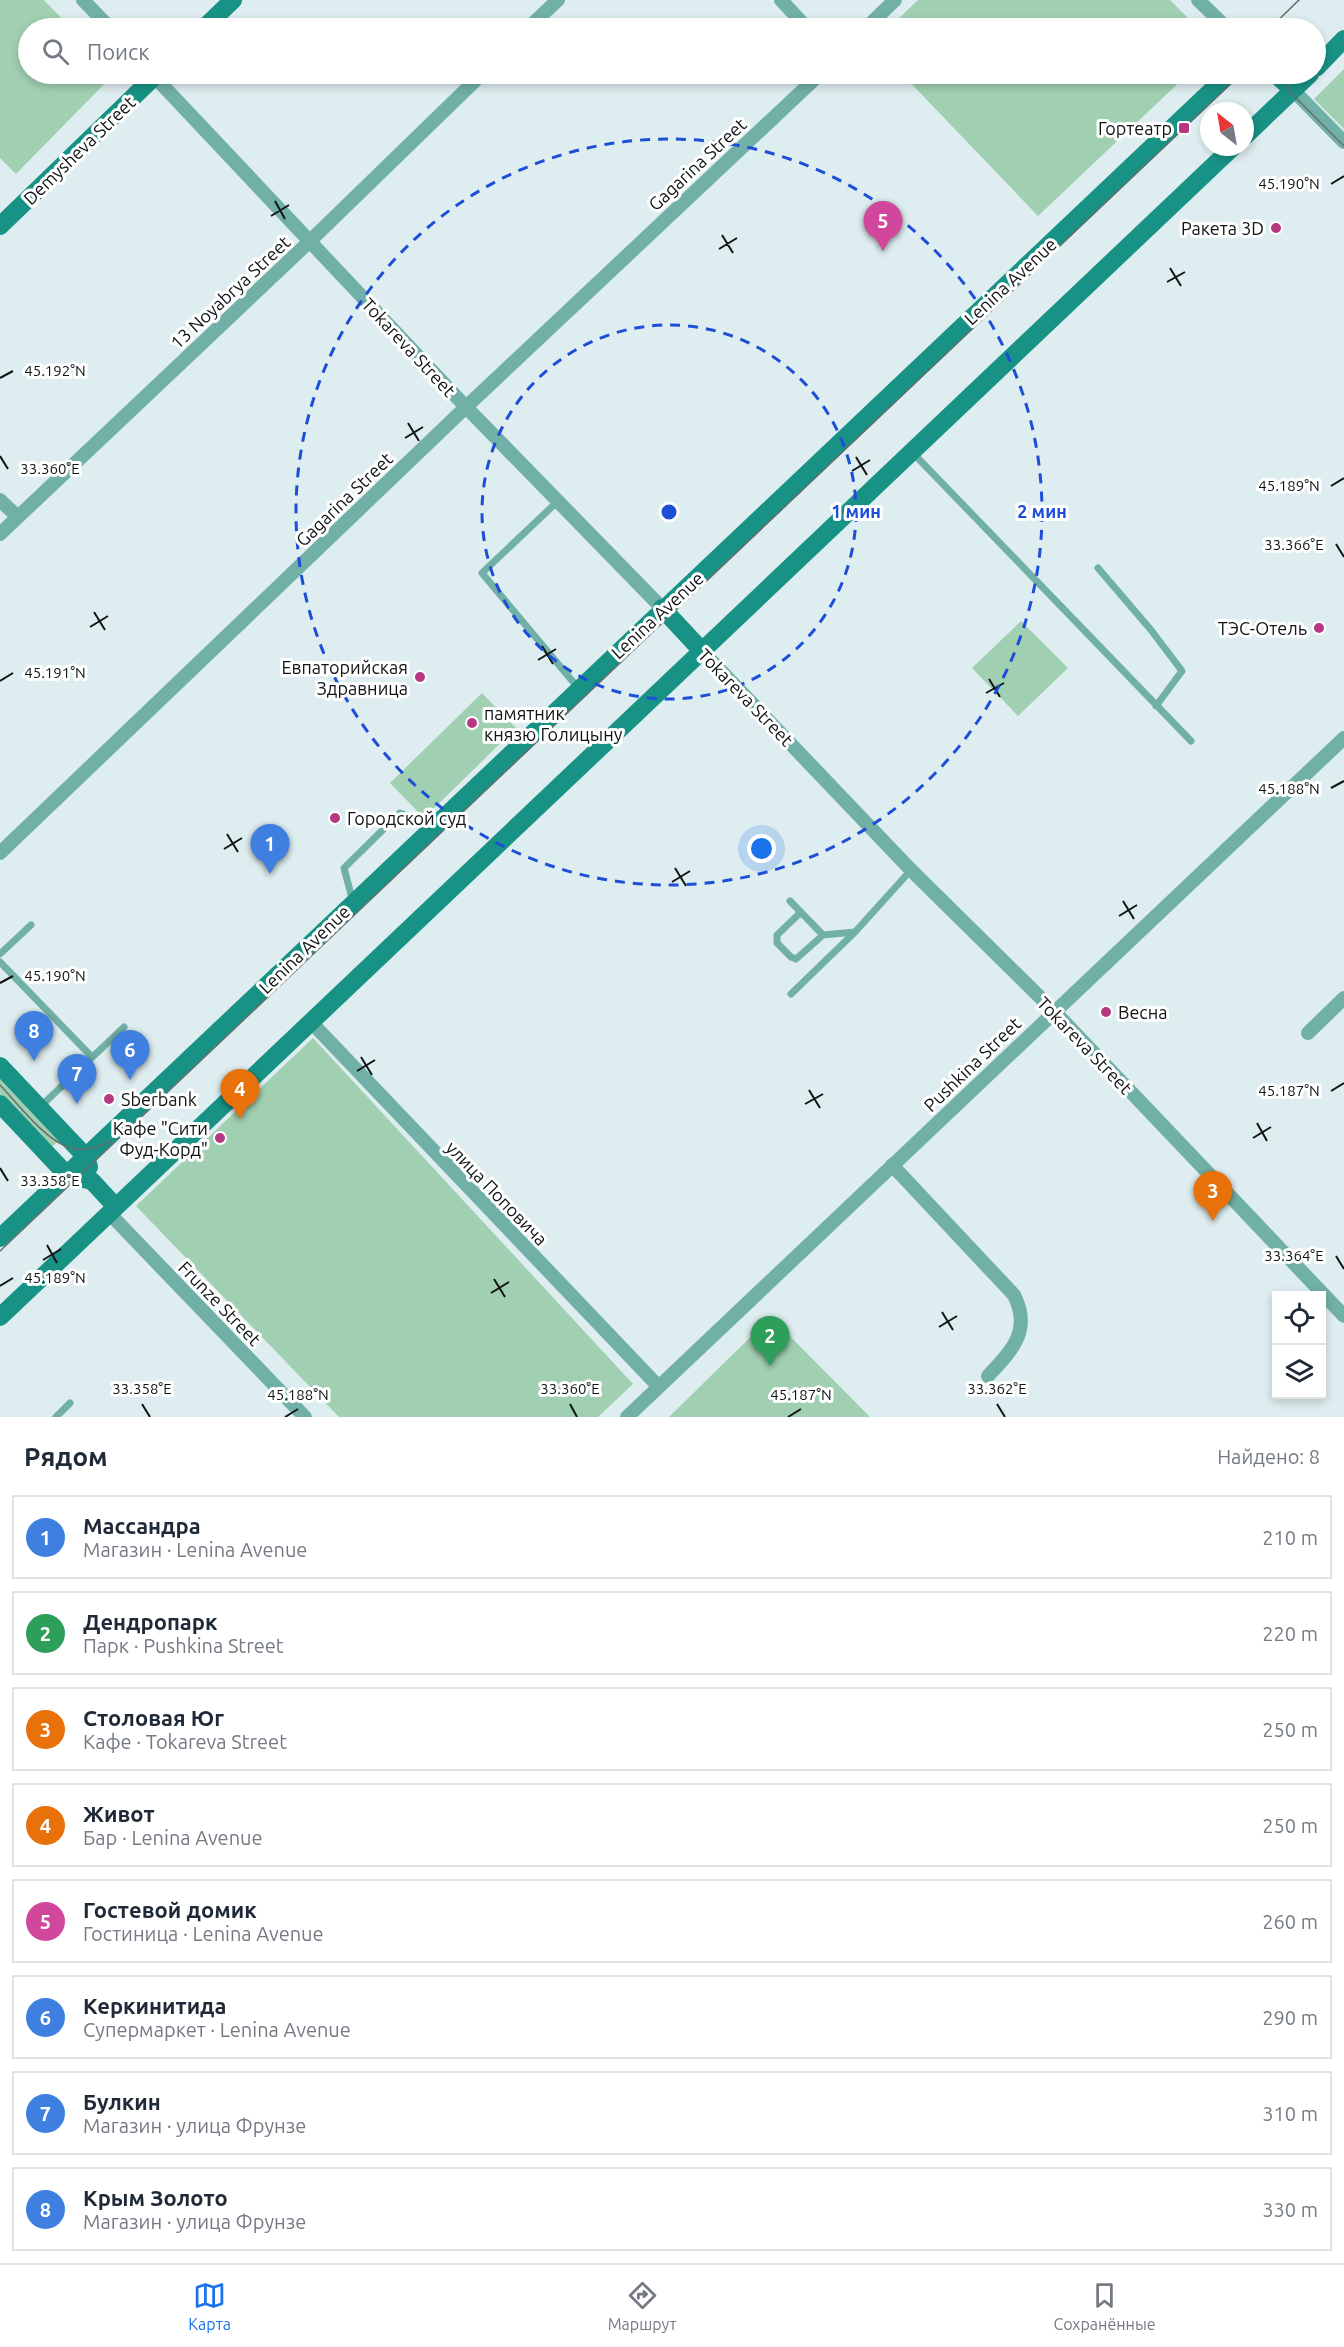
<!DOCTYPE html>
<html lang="ru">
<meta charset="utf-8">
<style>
:root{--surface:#fff;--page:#f6f6f7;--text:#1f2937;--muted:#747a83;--line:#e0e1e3;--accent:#1a73e8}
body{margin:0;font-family:Ubuntu,sans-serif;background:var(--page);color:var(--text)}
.controls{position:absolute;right:18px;bottom:18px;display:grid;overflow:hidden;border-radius:0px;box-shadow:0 3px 9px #0003}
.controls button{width:54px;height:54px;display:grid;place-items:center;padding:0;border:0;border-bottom:2px solid var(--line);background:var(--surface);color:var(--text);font:30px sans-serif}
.compass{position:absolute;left:1200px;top:102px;width:54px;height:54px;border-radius:50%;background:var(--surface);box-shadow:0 3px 9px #0003;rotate:329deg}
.you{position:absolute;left:762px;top:849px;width:21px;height:21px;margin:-15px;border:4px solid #fff;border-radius:50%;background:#1a73e8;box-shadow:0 0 0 9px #1a73e833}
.badge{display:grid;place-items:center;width:39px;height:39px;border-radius:50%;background:var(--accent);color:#fff;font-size:20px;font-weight:700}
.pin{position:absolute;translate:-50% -50px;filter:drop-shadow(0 2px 3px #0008)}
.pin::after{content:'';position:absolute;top:32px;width:21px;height:18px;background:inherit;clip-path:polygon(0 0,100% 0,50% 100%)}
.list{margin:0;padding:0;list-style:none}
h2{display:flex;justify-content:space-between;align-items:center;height:78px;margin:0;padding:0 24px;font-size:26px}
h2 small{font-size:20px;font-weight:400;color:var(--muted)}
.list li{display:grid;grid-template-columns:39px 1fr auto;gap:18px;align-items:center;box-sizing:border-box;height:84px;margin:0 12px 12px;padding:0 12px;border:2px solid var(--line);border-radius:0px}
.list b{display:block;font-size:22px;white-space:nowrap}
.list p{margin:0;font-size:20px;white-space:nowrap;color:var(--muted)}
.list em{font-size:20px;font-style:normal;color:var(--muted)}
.icon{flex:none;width:33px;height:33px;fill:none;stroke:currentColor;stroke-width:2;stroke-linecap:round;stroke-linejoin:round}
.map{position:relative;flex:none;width:1344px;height:1417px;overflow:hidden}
.search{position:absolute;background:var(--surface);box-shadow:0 3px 9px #0003;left:18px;right:18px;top:18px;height:66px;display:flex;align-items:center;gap:15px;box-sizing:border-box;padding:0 21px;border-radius:33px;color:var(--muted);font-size:22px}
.sheet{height:846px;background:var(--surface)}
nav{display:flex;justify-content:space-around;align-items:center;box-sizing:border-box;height:84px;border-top:2px solid var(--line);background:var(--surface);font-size:16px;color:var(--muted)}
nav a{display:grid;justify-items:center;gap:3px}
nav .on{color:var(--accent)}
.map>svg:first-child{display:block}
</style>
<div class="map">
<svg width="1344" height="1417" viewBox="0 0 1344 1417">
<rect width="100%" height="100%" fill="#deedef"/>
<path fill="#a0d0b1" d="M0,0h44l27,28h-43v46h86l-98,100 -16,-16z
M918,0h252l28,28h-309z
M1344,69v60l-30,-30z
M902,74h286l-150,142z
M1021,621l47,47 -50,48 -46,-48z
M482,693l34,35 -92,90 -34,-35z
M313,1038l320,346 -35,33h-259l-203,-211z
M0,1079l59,62 -8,6 -51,-53z
M771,1317l99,100h-201l2,-2z"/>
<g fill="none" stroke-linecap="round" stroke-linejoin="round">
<path stroke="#71b0a6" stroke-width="7" d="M912,452l279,289
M557,502l-75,71 97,116
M1098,568l53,62 31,41 -26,35
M790,901l33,34 32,-3 56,-62
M353,902l-9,-34 56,-55 32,12
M801,912l-24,23v8l14,14 5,2 27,-24
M0,954l31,-29
M0,962l92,95
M791,994l64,-62
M40,1107l84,-80
M56,1417l14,-14"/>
<path stroke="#71b0a6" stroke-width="14" d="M83,0l27,28
M781,0l26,28
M1198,0l29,28
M528,28l30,-28
M866,28l29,-28
M152,74l314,333 196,201
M1293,90l51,52
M0,500l18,17
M0,534l310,-293 172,-167
M702,651l209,219 143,141 290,305
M0,853l466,-446 354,-333
M311,1022l348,365
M1308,1033l36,-35
M892,1165l122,130c18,36 -2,55 -26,81
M109,1213l196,204
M627,1417l717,-679"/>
<path stroke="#189285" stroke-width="18" d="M204,28l29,-28
M1316,68l28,-29
M1275,74l18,16
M1245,136l65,-62
M0,226l157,-152
M662,608l40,43
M0,1066l86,91 3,10
M0,1104l67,71 25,6 24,26
M0,1238l1229,-1164
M0,1317l1233,-1170"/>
<path stroke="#646d6e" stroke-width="1.5" d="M1270,28l29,-28
M1278,74l13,19 53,53
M0,1085c18,19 45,55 70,63 14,4 29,-1 41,-7
M0,1251l1241,-1177"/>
</g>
<path fill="none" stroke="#101415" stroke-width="2" d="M1331,184l13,-8M275,201l10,18M271,216l18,-11M722,235l11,18M719,249l18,-11M1170,268l11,18M1167,282l18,-10M0,378l13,-7M408,423l11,18M405,438l18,-11M0,456l8,13M856,457l11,18M852,471l18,-11M1331,486l13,-8M1336,544l8,13M94,612l11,18M90,627l18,-11M542,646l11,18M538,660l18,-11M989,679l11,18M0,681l13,-8M986,693l18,-10M1331,788l13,-7M227,834l11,18M224,849l18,-11M675,868l11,18M672,882l18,-11M1123,901l11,18M1119,916l18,-11M0,983l13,-7M361,1057l11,18M357,1071l18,-11M809,1090l11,18M1331,1091l13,-8M805,1104l18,-10M1257,1123l10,18M1253,1138l18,-11M0,1168l8,13M47,1245l10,18M1336,1256l8,13M43,1260l18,-11M494,1279l11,18M0,1286l13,-8M491,1293l18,-11M942,1312l11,18M939,1327l18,-11M142,1404l8,13M570,1404l7,13M997,1404l8,13M285,1417l13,-8M788,1417l13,-8"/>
<g fill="none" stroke="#1d4ed8" stroke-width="3" stroke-dasharray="10 8">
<circle cx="669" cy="512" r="187"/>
<circle cx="669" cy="512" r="373"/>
</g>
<g fill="#b73783" stroke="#fff" stroke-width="2">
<rect x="1178" y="122" width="12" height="12" rx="3"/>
<circle cx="1276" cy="228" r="6"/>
<circle cx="1319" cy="628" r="6"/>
<circle cx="420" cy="677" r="6"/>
<circle cx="472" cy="723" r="6"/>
<circle cx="335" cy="818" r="6"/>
<circle cx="1106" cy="1012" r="6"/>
<circle cx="109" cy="1099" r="6"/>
<circle cx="220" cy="1138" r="6"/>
</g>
<g text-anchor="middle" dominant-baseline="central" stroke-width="6" stroke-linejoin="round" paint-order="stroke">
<g font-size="18" fill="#101415" stroke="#fff" text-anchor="end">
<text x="1172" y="128">Гортеатр</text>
<text x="1264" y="228">Ракета 3D</text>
<text x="1307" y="628">ТЭС-Отель</text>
<text x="408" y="667">Евпаторийская<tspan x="408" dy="21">Здравница</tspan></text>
<text x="484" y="713" text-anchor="start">памятник<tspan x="484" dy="21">князю Голицыну</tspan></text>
<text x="347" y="818" text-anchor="start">Городской суд</text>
<text x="1118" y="1012" text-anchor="start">Весна</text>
<text x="121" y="1099" text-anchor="start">Sberbank</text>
<text x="208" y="1128">Кафе "Сити<tspan x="208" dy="21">Фуд-Корд"</tspan></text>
</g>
<g font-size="18" fill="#101415" stroke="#fff">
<text transform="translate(79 150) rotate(-44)">Demysheva Street</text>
<text transform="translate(697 164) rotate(-43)">Gagarina Street</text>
<text transform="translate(1010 281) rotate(-43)">Lenina Avenue</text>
<text transform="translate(230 292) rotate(-43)">13 Noyabrya Street</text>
<text transform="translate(409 347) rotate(47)">Tokareva Street</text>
<text transform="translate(344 499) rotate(-44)">Gagarina Street</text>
<text transform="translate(657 615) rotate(-43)">Lenina Avenue</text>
<text transform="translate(746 697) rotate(46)">Tokareva Street</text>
<text transform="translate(304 949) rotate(-44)">Lenina Avenue</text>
<text transform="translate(1085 1045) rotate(46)">Tokareva Street</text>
<text transform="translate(972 1064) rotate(-44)">Pushkina Street</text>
<text transform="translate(497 1193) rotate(46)">улица Поповича</text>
<text transform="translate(220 1303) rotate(46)">Frunze Street</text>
</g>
</g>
<g font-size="15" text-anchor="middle" fill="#101415" stroke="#fff" stroke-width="6" stroke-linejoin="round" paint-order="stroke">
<text x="1289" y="189">45.190°N</text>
<text x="55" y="376">45.192°N</text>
<text x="50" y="474">33.360°E</text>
<text x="1289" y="491">45.189°N</text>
<text x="1294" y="550">33.366°E</text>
<text x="55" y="678">45.191°N</text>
<text x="1289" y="794">45.188°N</text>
<text x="55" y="981">45.190°N</text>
<text x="1289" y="1096">45.187°N</text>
<text x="50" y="1186">33.358°E</text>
<text x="1294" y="1261">33.364°E</text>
<text x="55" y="1283">45.189°N</text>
<text x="142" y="1394">33.358°E</text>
<text x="570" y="1394">33.360°E</text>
<text x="997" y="1394">33.362°E</text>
<text x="298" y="1400">45.188°N</text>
<text x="801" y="1400">45.187°N</text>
</g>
<circle cx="669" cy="512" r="9" fill="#1d4ed8" stroke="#fff" stroke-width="3"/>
<g font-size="18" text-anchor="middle" font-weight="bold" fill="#1d4ed8" stroke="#fff" stroke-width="6" stroke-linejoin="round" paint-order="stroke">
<text x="856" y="518">1 мин</text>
<text x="1042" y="518">2 мин</text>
</g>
</svg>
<div class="controls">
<button><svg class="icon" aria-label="locate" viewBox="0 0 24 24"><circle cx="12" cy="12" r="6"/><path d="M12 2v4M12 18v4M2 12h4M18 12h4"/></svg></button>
<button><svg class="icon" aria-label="layers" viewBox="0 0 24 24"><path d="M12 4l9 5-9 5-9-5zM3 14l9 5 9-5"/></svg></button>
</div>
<svg class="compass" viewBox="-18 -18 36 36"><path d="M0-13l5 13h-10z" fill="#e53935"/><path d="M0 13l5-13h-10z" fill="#747a83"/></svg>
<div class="you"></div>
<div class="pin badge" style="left:270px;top:874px;background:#3f7fe0">1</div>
<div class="pin badge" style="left:770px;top:1366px;background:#2e9e5b">2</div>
<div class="pin badge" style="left:1213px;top:1221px;background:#e8710a">3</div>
<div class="pin badge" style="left:240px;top:1119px;background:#e8710a">4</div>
<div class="pin badge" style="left:883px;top:251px;background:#d1479c">5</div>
<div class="pin badge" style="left:130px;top:1080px;background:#3f7fe0">6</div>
<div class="pin badge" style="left:77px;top:1104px;background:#3f7fe0">7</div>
<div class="pin badge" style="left:34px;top:1061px;background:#3f7fe0">8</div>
<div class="search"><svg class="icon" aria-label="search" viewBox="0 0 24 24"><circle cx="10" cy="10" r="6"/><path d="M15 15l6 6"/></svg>Поиск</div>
</div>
<section class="sheet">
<h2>Рядом<small>Найдено: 8</small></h2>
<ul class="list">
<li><span class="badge" style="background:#3f7fe0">1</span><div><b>Массандра</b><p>Магазин · Lenina Avenue</p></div><em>210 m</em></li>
<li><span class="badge" style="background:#2e9e5b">2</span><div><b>Дендропарк</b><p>Парк · Pushkina Street</p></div><em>220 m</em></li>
<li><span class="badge" style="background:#e8710a">3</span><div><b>Столовая Юг</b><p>Кафе · Tokareva Street</p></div><em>250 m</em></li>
<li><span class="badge" style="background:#e8710a">4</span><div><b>Живот</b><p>Бар · Lenina Avenue</p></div><em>250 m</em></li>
<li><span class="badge" style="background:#d1479c">5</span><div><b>Гостевой домик</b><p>Гостиница · Lenina Avenue</p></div><em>260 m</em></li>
<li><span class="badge" style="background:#3f7fe0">6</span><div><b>Керкинитида</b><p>Супермаркет · Lenina Avenue</p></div><em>290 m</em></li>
<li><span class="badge" style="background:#3f7fe0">7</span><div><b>Булкин</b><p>Магазин · улица Фрунзе</p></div><em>310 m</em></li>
<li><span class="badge" style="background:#3f7fe0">8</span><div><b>Крым Золото</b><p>Магазин · улица Фрунзе</p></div><em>330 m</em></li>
</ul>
</section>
<nav>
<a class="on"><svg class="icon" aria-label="map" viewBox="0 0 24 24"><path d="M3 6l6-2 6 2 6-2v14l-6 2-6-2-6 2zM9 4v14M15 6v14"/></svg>Карта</a>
<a><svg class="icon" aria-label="directions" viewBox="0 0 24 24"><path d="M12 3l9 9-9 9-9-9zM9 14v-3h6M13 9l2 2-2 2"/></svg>Маршрут</a>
<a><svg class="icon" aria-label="saved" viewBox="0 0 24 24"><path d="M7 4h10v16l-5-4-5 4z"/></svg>Сохранённые</a>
</nav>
